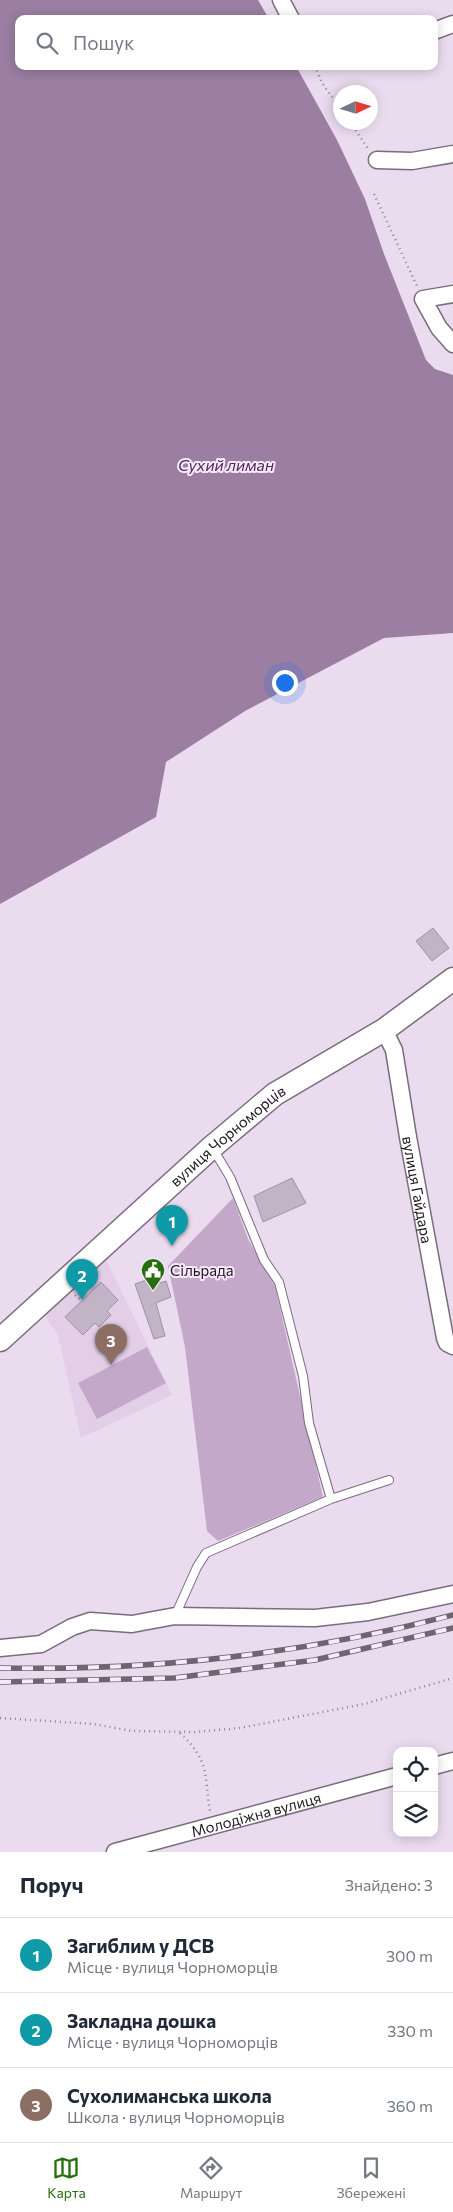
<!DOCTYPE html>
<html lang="uk">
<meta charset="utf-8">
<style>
:root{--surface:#fff;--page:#f6f6f7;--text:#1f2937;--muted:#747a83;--line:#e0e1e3;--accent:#266e0e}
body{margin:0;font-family:Commissioner,sans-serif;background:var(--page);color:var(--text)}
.controls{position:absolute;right:15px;bottom:15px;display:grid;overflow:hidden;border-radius:10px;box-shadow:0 2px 12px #0003}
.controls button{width:45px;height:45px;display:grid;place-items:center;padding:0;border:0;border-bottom:1px solid var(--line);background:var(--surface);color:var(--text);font:25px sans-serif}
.compass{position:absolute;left:333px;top:85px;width:45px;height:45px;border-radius:50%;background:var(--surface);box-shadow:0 2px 12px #0003;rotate:86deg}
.you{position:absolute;left:284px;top:682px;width:18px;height:18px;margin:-12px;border:4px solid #fff;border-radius:50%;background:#1a73e8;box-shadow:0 0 0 8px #1a73e833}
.badge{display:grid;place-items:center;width:32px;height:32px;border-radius:50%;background:var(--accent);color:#fff;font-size:16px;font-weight:700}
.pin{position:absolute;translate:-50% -41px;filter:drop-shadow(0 1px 2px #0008)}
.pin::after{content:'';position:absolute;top:26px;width:18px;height:15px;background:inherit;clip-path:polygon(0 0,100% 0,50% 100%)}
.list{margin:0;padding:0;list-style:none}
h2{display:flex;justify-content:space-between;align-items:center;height:65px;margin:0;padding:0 20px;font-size:21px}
h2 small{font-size:16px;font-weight:400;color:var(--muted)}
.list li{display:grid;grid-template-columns:32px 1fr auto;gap:15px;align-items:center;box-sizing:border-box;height:75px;padding:0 20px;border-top:1px solid var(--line)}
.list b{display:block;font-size:19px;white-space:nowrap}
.list p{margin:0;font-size:16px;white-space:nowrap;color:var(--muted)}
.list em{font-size:16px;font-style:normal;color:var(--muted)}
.icon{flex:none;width:28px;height:28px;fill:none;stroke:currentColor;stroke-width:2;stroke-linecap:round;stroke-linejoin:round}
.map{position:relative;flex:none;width:453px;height:1852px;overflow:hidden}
.search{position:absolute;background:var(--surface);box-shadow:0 2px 12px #0003;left:15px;right:15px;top:15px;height:55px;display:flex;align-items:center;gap:12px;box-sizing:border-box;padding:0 18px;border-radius:10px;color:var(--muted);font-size:19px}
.sheet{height:290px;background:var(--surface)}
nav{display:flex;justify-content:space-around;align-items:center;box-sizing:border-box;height:70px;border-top:1px solid var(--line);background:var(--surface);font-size:14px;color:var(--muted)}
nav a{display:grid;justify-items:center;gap:2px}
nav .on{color:var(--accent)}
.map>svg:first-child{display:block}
</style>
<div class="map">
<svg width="453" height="1852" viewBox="0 0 453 1852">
<rect width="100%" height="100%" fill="#ebdbef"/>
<path fill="#e2cee7" d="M105,1258l67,137 -91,43 -23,-103 -15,-22z"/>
<path fill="#c3a8c9" d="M233,1198l15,41 27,47 48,211 -105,44 -11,-10 -22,-184 -17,-81z
M147,1347l19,36 -69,36 -19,-36z"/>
<path fill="#9b7ea2" d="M0,0h258l11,19h-250v47h277l41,74 28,59 19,55 42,106 9,9 18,6v258l-69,5 -139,73 -79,51 -10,55 -156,87z"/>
<path fill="#c2b4c6" stroke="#a092a4" d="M433,928l16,20 -17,13 -16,-20z
M292,1178l14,25 -43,19 -9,-26z
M158,1276l2,7 6,-2 5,16 -15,6 9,33 -11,3 -19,-55z
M101,1282l17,18 -11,11 4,4 -12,12 -4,-4 -12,12 -18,-18z"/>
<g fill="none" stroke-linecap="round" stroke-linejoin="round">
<g stroke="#7a6c7d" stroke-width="10">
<path id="lane" d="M213,1149l17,28 34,83 15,22 24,94 6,47 22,76
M175,1616l22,-49 9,-14 125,-54 58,-19"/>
</g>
<g stroke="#7a6c7d" stroke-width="19">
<g id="street">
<path d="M281,0l10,19"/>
<path d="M434,31l19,-7"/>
<path d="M377,160l35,1 41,-7"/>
<path d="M453,294l-30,5 16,29 14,16"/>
<path id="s1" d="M384,1030l10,20 14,87 37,201 2,5 6,3"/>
<path d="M0,1648l41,-4 31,-17 18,-6 42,3 43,-8 140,2 53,-6 85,-18"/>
<path d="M434,1766l19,-5"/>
<path id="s2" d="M115,1852l282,-76"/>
</g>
</g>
<g stroke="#7a6c7d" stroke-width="25">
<g id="secondary">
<path id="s3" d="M0,1340l212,-193 63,-53 109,-64 69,-51"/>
</g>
</g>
<path stroke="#908492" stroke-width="2.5" stroke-dasharray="1 4" stroke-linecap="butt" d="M315,66l7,17 18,25
M350,122l19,28
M374,194l43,92
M75,1295l7,6
M0,1718l94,6 38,7 63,1 45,-4 124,-24 89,-26
M180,1733c30,28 24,41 30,78"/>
<use href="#lane" stroke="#fff" stroke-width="8"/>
<use href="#street" stroke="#fff" stroke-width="16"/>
<use href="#secondary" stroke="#fff" stroke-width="22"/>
<g stroke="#6e6571" stroke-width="5.5">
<path id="rail" d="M0,1668c152,3 305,-14 453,-53
M0,1682l174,-4 141,-18 138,-32"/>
</g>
<use href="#rail" stroke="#f8e9fc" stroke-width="4" stroke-dasharray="11" stroke-linecap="butt"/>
</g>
<defs>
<g id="civic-pin" transform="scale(1.25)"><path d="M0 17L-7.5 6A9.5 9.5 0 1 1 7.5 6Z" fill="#266e0e" stroke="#f8e9fc"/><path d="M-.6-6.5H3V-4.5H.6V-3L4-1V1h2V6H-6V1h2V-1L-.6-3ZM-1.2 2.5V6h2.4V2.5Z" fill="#fff"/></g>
</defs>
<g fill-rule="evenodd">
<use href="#civic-pin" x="153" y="1270"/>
</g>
<g text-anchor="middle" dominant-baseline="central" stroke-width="4" stroke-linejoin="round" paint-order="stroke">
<g font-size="15" fill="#1e181f" stroke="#f8e9fc">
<text stroke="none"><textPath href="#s3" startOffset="306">вулиця Чорноморців</textPath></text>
<text stroke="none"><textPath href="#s1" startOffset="164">вулиця Гайдара</textPath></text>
<text stroke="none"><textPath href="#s2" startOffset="146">Молодіжна вулиця</textPath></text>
</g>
<g font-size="15" fill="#1e181f" stroke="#f8e9fc" text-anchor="start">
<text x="170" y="1270">Сільрада</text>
</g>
<g font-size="16" font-style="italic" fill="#4f2758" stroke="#f8e9fc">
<text x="226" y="464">Сухий лиман</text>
</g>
</g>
</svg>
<div class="controls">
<button><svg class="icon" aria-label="locate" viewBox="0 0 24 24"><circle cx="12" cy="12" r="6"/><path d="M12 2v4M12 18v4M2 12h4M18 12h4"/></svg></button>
<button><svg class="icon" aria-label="layers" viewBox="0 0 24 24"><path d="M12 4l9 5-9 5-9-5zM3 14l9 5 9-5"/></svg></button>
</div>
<svg class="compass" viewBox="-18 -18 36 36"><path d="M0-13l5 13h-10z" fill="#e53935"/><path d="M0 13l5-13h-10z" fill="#747a83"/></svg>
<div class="you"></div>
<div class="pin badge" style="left:172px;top:1246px;background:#0f9aa8">1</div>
<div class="pin badge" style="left:82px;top:1300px;background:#0f9aa8">2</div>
<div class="pin badge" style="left:111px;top:1365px;background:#8d6e63">3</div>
<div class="search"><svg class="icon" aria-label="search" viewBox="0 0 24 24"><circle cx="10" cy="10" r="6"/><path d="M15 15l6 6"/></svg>Пошук</div>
</div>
<section class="sheet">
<h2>Поруч<small>Знайдено: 3</small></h2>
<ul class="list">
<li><span class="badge" style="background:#0f9aa8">1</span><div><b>Загиблим у ДСВ</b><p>Місце · вулиця Чорноморців</p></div><em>300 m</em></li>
<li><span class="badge" style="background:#0f9aa8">2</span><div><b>Закладна дошка</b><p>Місце · вулиця Чорноморців</p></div><em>330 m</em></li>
<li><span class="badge" style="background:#8d6e63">3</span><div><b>Сухолиманська школа</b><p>Школа · вулиця Чорноморців</p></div><em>360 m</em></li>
</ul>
</section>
<nav>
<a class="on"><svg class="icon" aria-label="map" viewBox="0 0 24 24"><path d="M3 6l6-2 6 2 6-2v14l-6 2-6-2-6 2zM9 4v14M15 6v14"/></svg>Карта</a>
<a><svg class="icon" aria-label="directions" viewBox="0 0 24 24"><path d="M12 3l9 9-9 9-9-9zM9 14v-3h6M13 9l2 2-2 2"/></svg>Маршрут</a>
<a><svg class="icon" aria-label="saved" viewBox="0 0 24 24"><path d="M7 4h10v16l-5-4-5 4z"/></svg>Збережені</a>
</nav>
